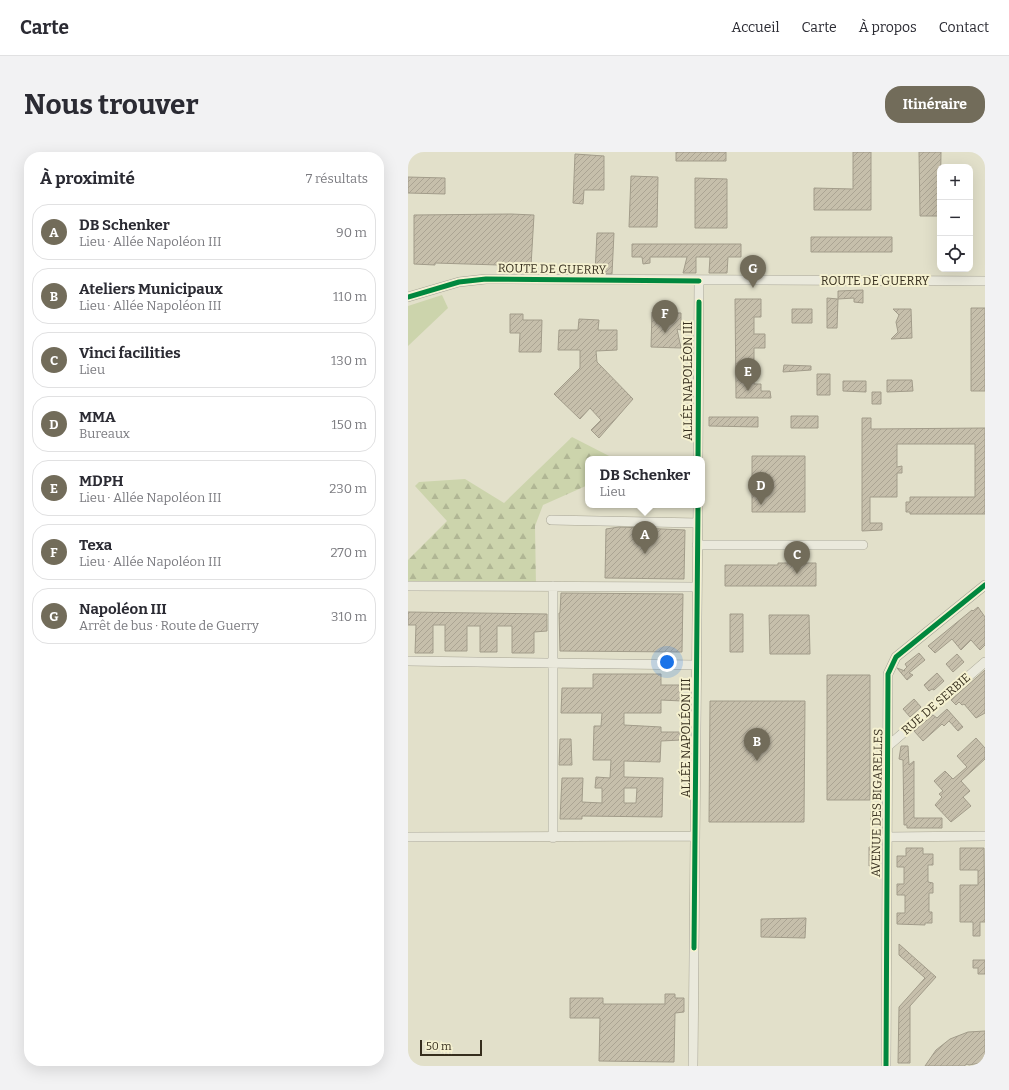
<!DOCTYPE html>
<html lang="fr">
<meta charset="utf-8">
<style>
:root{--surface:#fff;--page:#f2f2f3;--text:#2b2b33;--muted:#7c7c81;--line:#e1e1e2;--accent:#726c5a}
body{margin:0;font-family:Bitter,serif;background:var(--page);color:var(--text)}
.controls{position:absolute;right:12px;top:12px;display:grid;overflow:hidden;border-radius:8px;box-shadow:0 4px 16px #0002}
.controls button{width:36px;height:36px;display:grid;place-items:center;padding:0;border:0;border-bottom:1px solid var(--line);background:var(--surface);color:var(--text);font:20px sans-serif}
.scale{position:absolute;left:12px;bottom:10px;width:62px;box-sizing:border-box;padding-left:4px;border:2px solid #362e1d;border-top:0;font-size:11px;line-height:14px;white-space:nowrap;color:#362e1d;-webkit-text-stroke:3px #f5f1d0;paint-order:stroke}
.you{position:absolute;left:259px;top:510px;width:14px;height:14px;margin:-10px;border:3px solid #fff;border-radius:50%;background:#1a73e8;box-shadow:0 0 0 6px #1a73e833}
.badge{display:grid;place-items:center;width:26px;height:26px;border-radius:50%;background:var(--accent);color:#fff;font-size:13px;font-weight:700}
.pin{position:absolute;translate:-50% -33px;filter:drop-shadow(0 1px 2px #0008)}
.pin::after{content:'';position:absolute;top:21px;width:14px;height:12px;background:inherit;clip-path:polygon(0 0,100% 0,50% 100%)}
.popup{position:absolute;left:177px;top:304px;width:120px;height:52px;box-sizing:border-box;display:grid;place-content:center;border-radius:8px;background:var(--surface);filter:drop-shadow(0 1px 3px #0005);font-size:13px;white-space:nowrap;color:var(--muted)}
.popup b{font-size:15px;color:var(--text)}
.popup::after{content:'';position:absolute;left:50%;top:100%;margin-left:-8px;border:8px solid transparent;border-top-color:var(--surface)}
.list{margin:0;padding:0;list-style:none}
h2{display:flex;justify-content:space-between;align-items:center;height:52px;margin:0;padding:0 16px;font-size:17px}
h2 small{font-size:13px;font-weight:400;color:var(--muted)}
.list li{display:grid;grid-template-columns:26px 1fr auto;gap:12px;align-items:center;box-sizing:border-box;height:56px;margin:0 8px 8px;padding:0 8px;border:1px solid var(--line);border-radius:16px}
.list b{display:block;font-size:15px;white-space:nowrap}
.list p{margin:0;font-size:13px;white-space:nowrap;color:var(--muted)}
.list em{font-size:13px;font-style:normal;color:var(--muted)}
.icon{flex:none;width:22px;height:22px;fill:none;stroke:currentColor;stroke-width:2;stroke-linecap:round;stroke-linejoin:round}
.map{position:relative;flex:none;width:577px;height:914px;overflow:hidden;border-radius:16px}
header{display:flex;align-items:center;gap:24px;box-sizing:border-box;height:56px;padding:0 20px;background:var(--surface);border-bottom:1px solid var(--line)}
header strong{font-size:19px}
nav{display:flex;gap:22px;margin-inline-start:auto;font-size:14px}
.intro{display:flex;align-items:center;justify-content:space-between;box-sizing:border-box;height:96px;padding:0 24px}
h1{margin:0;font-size:28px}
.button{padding:10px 18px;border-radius:16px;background:var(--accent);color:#fff;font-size:14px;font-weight:700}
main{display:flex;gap:24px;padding:0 24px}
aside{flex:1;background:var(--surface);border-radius:16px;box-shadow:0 4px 16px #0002}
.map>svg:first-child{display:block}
</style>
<header>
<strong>Carte</strong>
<nav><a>Accueil</a><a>Carte</a><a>À propos</a><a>Contact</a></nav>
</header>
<div class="intro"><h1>Nous trouver</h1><a class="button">Itinéraire</a></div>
<main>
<aside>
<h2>À proximité<small>7 résultats</small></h2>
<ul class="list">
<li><span class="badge">A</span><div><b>DB Schenker</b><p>Lieu · Allée Napoléon III</p></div><em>90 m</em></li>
<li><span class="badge">B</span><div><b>Ateliers Municipaux</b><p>Lieu · Allée Napoléon III</p></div><em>110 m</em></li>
<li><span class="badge">C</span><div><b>Vinci facilities</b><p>Lieu</p></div><em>130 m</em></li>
<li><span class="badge">D</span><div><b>MMA</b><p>Bureaux</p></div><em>150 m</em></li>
<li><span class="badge">E</span><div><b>MDPH</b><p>Lieu · Allée Napoléon III</p></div><em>230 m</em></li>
<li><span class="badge">F</span><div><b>Texa</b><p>Lieu · Allée Napoléon III</p></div><em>270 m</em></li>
<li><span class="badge">G</span><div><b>Napoléon III</b><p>Arrêt de bus · Route de Guerry</p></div><em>310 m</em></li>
</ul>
</aside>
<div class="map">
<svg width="577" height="914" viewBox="0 0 577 914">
<defs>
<pattern id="forest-firs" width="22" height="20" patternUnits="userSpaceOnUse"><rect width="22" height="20" fill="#ccd4ac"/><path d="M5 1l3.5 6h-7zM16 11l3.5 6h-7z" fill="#b0b694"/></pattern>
<pattern id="building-hatch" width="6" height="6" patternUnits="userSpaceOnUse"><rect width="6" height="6" fill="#c6bfab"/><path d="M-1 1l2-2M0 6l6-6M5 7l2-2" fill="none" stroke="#aba493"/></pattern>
</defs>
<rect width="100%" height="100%" fill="#e2e0ca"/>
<path fill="#ccd4ac" d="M34,143l6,13 -40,38v-40z"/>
<path fill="url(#forest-firs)" d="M164,285l43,22h-27v26l-45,20 -8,21 1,60h-128v-26l39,-39 -32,-35 4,-4 46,-3 39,24z"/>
<path fill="url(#building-hatch)" stroke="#a29c8a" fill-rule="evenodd" d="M268,0h50v9h-50z
M445,0h18v58h-57v-22l39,1z
M511,0h22l-1,64h-20z
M167,2l29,2v34h-20l-1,14 -10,-1z
M223,24l27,1 -1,50h-28z
M0,25l37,1v16l-37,-1z
M287,26l32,1v49h-32z
M103,62l23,1 -3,51 -96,-3v2l-21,-1v-49z
M189,81h17l-2,41 -17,-1z
M403,85h81v15h-81z
M224,92h109v13h-13l-1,16h-18l1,-16h-14v16h-13l4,-16h-37v6l-7,1 -1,-7h-10z
M455,138v13l-9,-1v-4l-16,1v-8z
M419,146l11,1 -1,29h-10z
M327,147h26v18h-7v17h11v14h-11v36h7v7h9l1,7h-35z
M563,156h14v83h-14z
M384,157h20v14h-20z
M485,157h18l1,29 -21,1 7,-7 -2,-10 3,-7z
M244,160l29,1v17l-4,-1 4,19 -30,-1z
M102,162h13v6h19l-1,32h-22l1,-19h-10z
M171,167l20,1 -1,10h19v20l-21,1 1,11 36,37 -34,39 -8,-8 10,-10 -11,-12 -10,11 -26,-25 26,-26v-18h-22l1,-20h19z
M376,213l27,1v4l-28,2z
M409,222h13v21h-13z
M479,228h25l1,11 -26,1z
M435,229h23v11l-23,-1z
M464,240h9v12h-9z
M383,264h27v12h-27z
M301,265h49v10l-49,-1z
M454,266h9v11l114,-1v86h-75v-2h-4v-10h4v-5h65v-53h-78v23l5,-1v7h-5v24h-27v26h12v7l-20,1z
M344,304h53v56h-53z
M211,375l66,3 -1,49 -79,-1 1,-49z
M370,411h38v23h-91v-21h53z
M153,441l122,1 -1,58 -122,-1 -1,-38h1z
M570,455l7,10v28l-5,5 -9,-10 -10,10 -9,-11 -17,14 -7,-7 44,-36 1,1z
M0,460l139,2v17l-13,1v21h-22v-27h-15v26h-17v-26h-13v25h-22v-26h-12v28h-18l1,-28h-8z
M322,462h13v38h-13z
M361,463h40l1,39h-40z
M511,501l6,7 -16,13 4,2 -6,5 -10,-12 8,3 -1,-1 3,-3 -2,-3z
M549,502l7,8 -11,10 -7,-8z
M577,518v43l-9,5 -12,-14 -2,1 -3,-3 -3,3 -5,-5z
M529,521l7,8 -10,9 -2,-1 -3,2 -5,-6z
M185,522h68v11h21v16l-21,-1v13h-37v12l37,2v5h19l1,8 -20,1 -1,21 -36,-1v16l39,1 -1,39 -80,-1v3h-22l2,-41h21l-1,24 20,1v-15h-7l1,-11 14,1 1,-18h-18l1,-34h7l1,-13h-41l1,-25h31zM216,636h13l-1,15h-12z
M419,523h43v125h-43z
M506,547l7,8 -11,10 -7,-8z
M302,549h95l-1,121h-95z
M539,557l16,18 -5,4 -9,-10 -5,5 -2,-2 -19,17 -9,-10 19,-16 4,3z
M568,586l9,10v11l-24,22 9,10 -7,6 8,9 -20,16 -16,-17 7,-8 -3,-3 4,-3 -9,-10 11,-10 8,8 14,-12 -10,-11z
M152,587h11l1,26h-13z
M493,594h7l1,19 5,-4v57h28v10h-35v-3h-3l-1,-65 -4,-1z
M463,659h9l-1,12h-8z
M461,695h10v19h-10z
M498,696h17v6h10v11h-5v17l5,1v10h-4v19h3v11h-7v2l-28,-1v-11h8v-18h-8v-11h7v-17h-7v-11h9z
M552,696h24l1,74h-5v14h-7v-14h-13v-37h18v-15h-18z
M398,766l-1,20 -44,-1v-18z
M491,792l37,33 -26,29v57h-12l1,-56 26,-29 -26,-23z
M565,808h12v14h-7v-6h-5z
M257,842h10v4h9v14l-9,1 -1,49 -75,-1 1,-43h-30v-20h33v6h62z
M577,879v31l-16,3 -2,-1 -3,2h-39l11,-16 14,-11 18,-7z"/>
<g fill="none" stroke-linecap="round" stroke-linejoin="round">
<g stroke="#a7a494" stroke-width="10">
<path id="minor" d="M0,145l51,-15 27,-3 499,2
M290,307l1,-178
M143,368l147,3
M289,393h166
M0,434l289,1
M0,509l288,4
M480,594l97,-84
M0,685l287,-1
M478,685l99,-1
M145,686v-252
M285,914l5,-561
M478,914l2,-392 8,-17 89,-72"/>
</g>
<use href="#minor" stroke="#eae9dc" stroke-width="9"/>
<g stroke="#f5f1d0" stroke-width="8">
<path id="cycleway" d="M0,145l51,-15 27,-3 213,2
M290,307l1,-157
M286,796l4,-443
M478,914l2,-392 8,-17 89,-72"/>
</g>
<use href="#cycleway" stroke="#00873e" stroke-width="5"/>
</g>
<g text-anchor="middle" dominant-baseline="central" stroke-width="4" stroke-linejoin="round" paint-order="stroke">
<g font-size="12" fill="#362e1d" stroke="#f5f1d0">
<text transform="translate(144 117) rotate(1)">ROUTE DE GUERRY</text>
<text x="467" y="129">ROUTE DE GUERRY</text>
<text transform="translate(280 229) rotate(-90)">ALLÉE NAPOLÉON III</text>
<text transform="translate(528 552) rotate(-41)">RUE DE SERBIE</text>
<text transform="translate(278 586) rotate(-90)">ALLÉE NAPOLÉON III</text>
<text transform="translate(469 651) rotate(-89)">AVENUE DES BIGARELLES</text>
</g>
</g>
</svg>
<div class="controls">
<button>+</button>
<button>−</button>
<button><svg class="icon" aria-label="locate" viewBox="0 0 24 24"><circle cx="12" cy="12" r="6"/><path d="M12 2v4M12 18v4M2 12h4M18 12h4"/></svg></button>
</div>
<div class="scale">50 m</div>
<div class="you"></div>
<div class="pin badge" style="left:237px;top:402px">A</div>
<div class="popup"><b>DB Schenker</b>Lieu</div>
<div class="pin badge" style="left:349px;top:609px">B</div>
<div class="pin badge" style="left:389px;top:422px">C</div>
<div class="pin badge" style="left:353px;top:353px">D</div>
<div class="pin badge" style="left:340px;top:239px">E</div>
<div class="pin badge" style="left:257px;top:181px">F</div>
<div class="pin badge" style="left:345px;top:136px">G</div>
</div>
</main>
